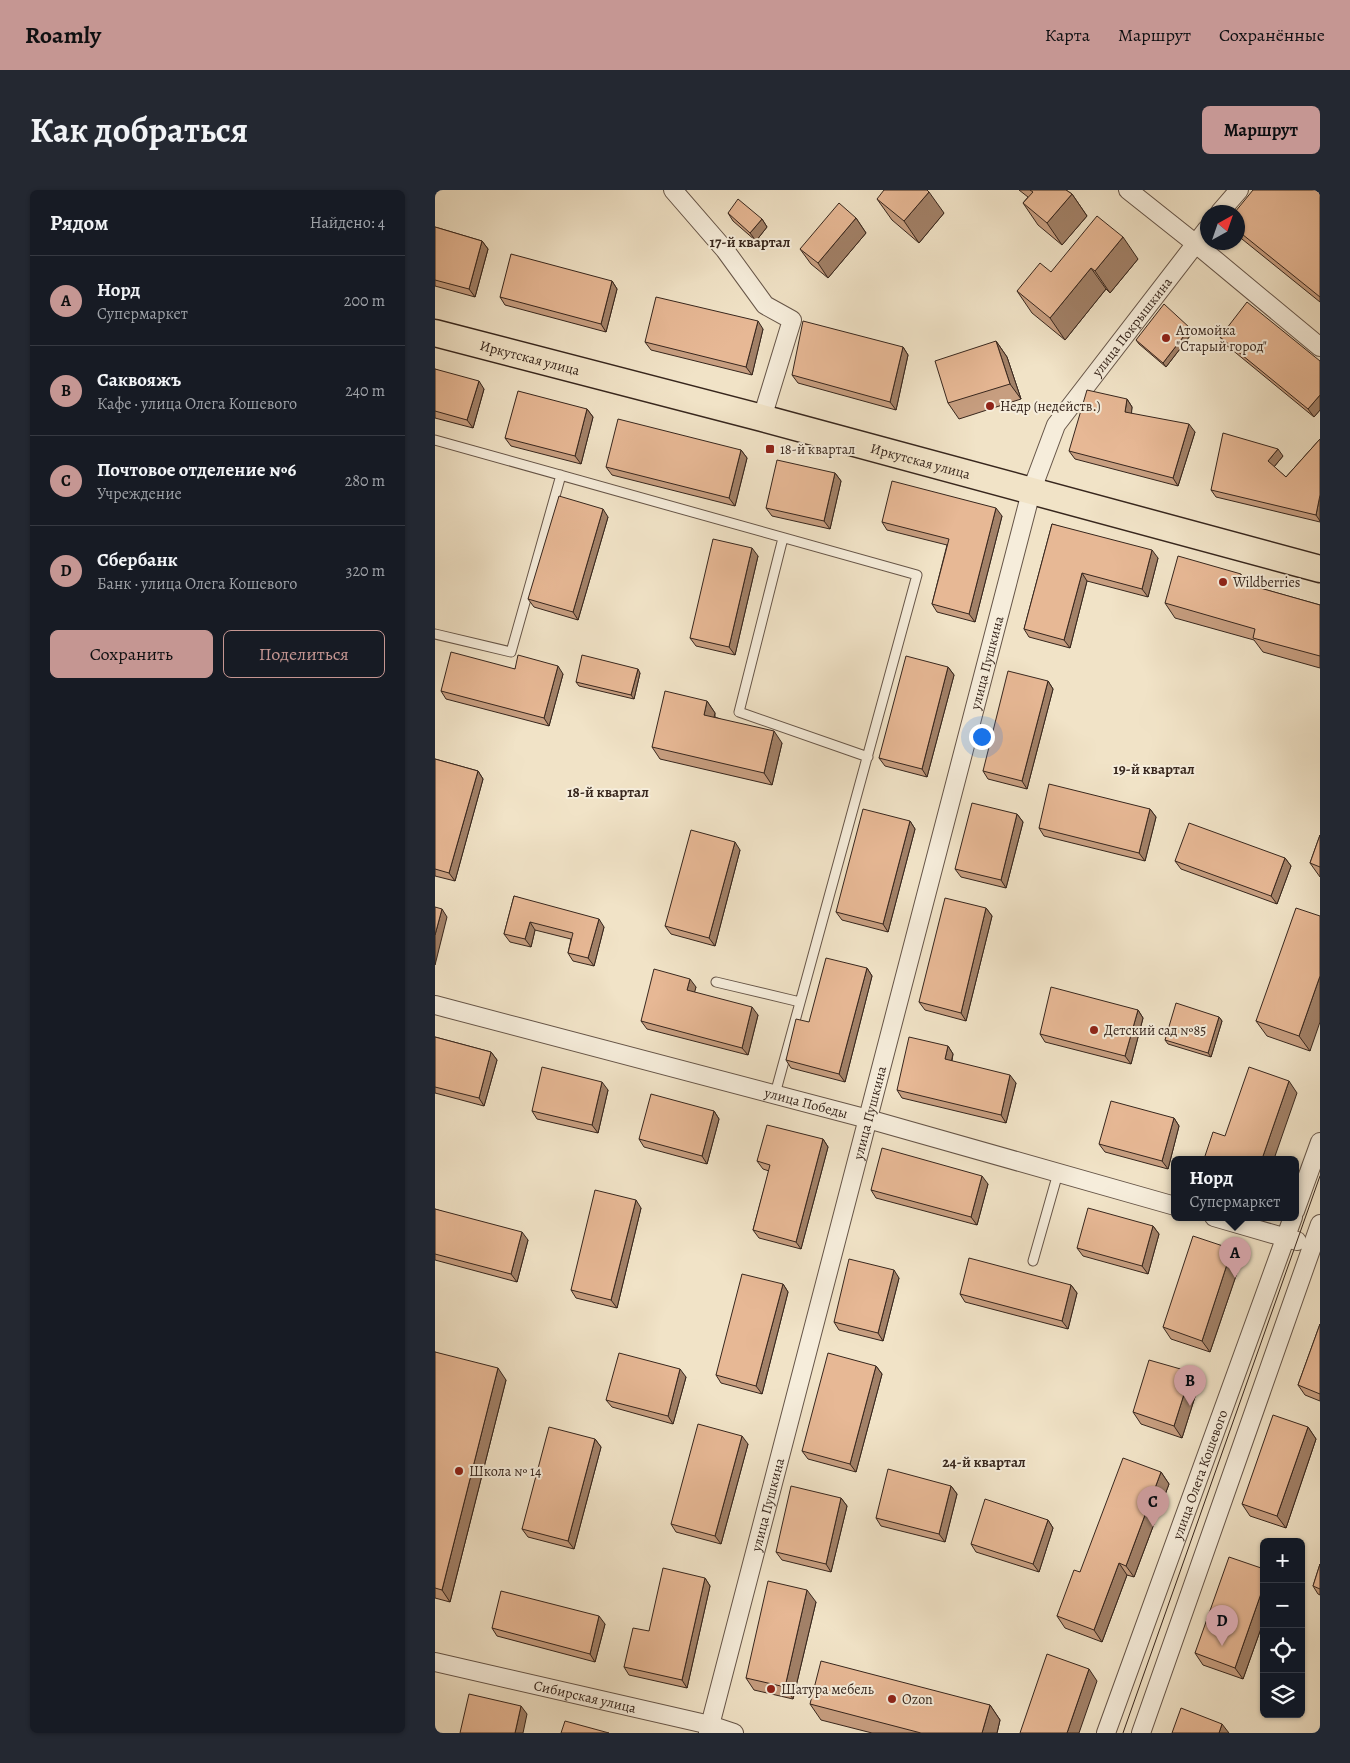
<!DOCTYPE html>
<html lang="ru">
<meta charset="utf-8">
<style>
:root{--surface:#171b24;--page:#242831;--text:#f1f3f6;--muted:#9ea1a6;--line:#363941;--accent:#c59692}
body{margin:0;font-family:Alegreya,serif;background:var(--page);color:var(--text)}
.controls{position:absolute;right:15px;bottom:15px;display:grid;overflow:hidden;border-radius:8px;box-shadow:0 1px 4px #0004}
.controls button{width:45px;height:45px;display:grid;place-items:center;padding:0;border:0;border-bottom:1px solid var(--line);background:var(--surface);color:var(--text);font:25px sans-serif}
.compass{position:absolute;left:765px;top:15px;width:45px;height:45px;border-radius:50%;background:var(--surface);box-shadow:0 1px 4px #0004;rotate:40deg}
.you{position:absolute;left:546px;top:546px;width:18px;height:18px;margin:-12px;border:4px solid #fff;border-radius:50%;background:#1a73e8;box-shadow:0 0 0 8px #1a73e833}
.badge{display:grid;place-items:center;width:32px;height:32px;border-radius:50%;background:var(--accent);color:#111;font-size:16px;font-weight:700}
.pin{position:absolute;translate:-50% -41px;filter:drop-shadow(0 1px 2px #0008)}
.pin::after{content:'';position:absolute;top:26px;width:18px;height:15px;background:inherit;clip-path:polygon(0 0,100% 0,50% 100%)}
.popup{position:absolute;left:736px;top:966px;width:128px;height:65px;box-sizing:border-box;display:grid;place-content:center;border-radius:8px;background:var(--surface);filter:drop-shadow(0 1px 4px #0005);font-size:16px;white-space:nowrap;color:var(--muted)}
.popup b{font-size:19px;color:var(--text)}
.popup::after{content:'';position:absolute;left:50%;top:100%;margin-left:-10px;border:10px solid transparent;border-top-color:var(--surface)}
.list{margin:0;padding:0;list-style:none}
h2{display:flex;justify-content:space-between;align-items:center;height:65px;margin:0;padding:0 20px;font-size:21px}
h2 small{font-size:16px;font-weight:400;color:var(--muted)}
.list li{display:grid;grid-template-columns:32px 1fr auto;gap:15px;align-items:center;box-sizing:border-box;height:90px;padding:0 20px;border-top:1px solid var(--line)}
.list b{display:block;font-size:19px;white-space:nowrap}
.list p{margin:0;font-size:16px;white-space:nowrap;color:var(--muted)}
.list em{font-size:16px;font-style:normal;color:var(--muted)}
.actions{display:flex;gap:10px;padding:15px 20px}
.actions a{flex:1;padding:11px 0;border:1px solid var(--accent);border-radius:8px;text-align:center;font-size:18px;color:var(--accent)}
.actions .main{background:var(--accent);color:#111}
.icon{flex:none;width:28px;height:28px;fill:none;stroke:currentColor;stroke-width:2;stroke-linecap:round;stroke-linejoin:round}
.map{position:relative;flex:none;width:885px;height:1543px;overflow:hidden;border-radius:8px}
header{display:flex;align-items:center;gap:30px;box-sizing:border-box;height:70px;padding:0 25px;background:var(--accent);color:#111}
header strong{font-size:24px}
nav{display:flex;gap:28px;margin-inline-start:auto;font-size:18px}
.intro{display:flex;align-items:center;justify-content:space-between;box-sizing:border-box;height:120px;padding:0 30px}
h1{margin:0;font-size:35px}
.button{padding:12px 22px;border-radius:8px;background:var(--accent);color:#111;font-size:18px;font-weight:700}
main{display:flex;gap:30px;padding:0 30px}
aside{flex:1;background:var(--surface);border-radius:8px;box-shadow:0 1px 4px #0004}
.map>svg:first-child{display:block}
</style>
<header>
<strong>Roamly</strong>
<nav><a>Карта</a><a>Маршрут</a><a>Сохранённые</a></nav>
</header>
<div class="intro"><h1>Как добраться</h1><a class="button">Маршрут</a></div>
<main>
<aside>
<h2>Рядом<small>Найдено: 4</small></h2>
<ul class="list">
<li><span class="badge">A</span><div><b>Норд</b><p>Супермаркет</p></div><em>200 m</em></li>
<li><span class="badge">B</span><div><b>Саквояжъ</b><p>Кафе · улица Олега Кошевого</p></div><em>240 m</em></li>
<li><span class="badge">C</span><div><b>Почтовое отделение №6</b><p>Учреждение</p></div><em>280 m</em></li>
<li><span class="badge">D</span><div><b>Сбербанк</b><p>Банк · улица Олега Кошевого</p></div><em>320 m</em></li>
</ul>
<div class="actions"><a class="main">Сохранить</a><a>Поделиться</a></div>
</aside>
<div class="map">
<svg width="885" height="1543" viewBox="0 0 885 1543">
<rect width="100%" height="100%" fill="#f1e3c7"/>
<filter id="stains"><feTurbulence type="fractalNoise" baseFrequency=".004" numOctaves="4"/><feColorMatrix values="0 0 0 0 .2 0 0 0 0 .09 0 0 0 0 .02 0 0 0 .5 -.17"/></filter>
<radialGradient id="worn" r=".72"><stop offset=".6" stop-color="#630" stop-opacity="0"/><stop offset="1" stop-color="#630" stop-opacity=".3"/></radialGradient>
<g fill="none" stroke-linecap="round" stroke-linejoin="round">
<g stroke="#665548" stroke-width="11">
<path id="lane" d="M0,250l482,135 -142,519
M348,348l-44,174 129,45
M0,444l76,18 50,-177
M281,792l84,20
M598,1071l25,-88"/>
</g>
<g stroke="#665548" stroke-width="20">
<g id="street">
<path d="M238,0l52,60 40,55 27,15 -30,98"/>
<path d="M693,0l68,54 124,103"/>
<path d="M785,22l19,-22"/>
<path id="s1" d="M0,815l433,114 307,87"/>
<path d="M860,1021l25,-69"/>
<path d="M779,1027l83,24"/>
<path id="s2" d="M0,1472l275,63 24,8"/>
<path id="s3" d="M273,1543l323,-1241 25,-67 151,-196"/>
<path id="s4" d="M671,1543l187,-516"/>
<path d="M706,1543l179,-509"/>
</g>
</g>
<g stroke="#37261d" stroke-width="29">
<g id="primary">
<path id="s5" d="M0,143l327,85 558,151"/>
</g>
</g>
<use href="#lane" stroke="#f6eddb" stroke-width="9"/>
<use href="#street" stroke="#f6eddb" stroke-width="18"/>
<use href="#primary" stroke="#f1e3c7" stroke-width="26"/>
<path stroke="#37261d" stroke-width="1" d="M688,1543l197,-557"/>
</g>
<path fill="#c79e80" stroke="#37261d" d="M584,0h47l6,4 15,22 -25,29 -24,-20 -15,-22 5,-6z
M885,0v112l-83,-67v-23z
M442,9l67,14 -25,30 -27,-23z
M293,23l34,6 5,8 -11,14 -23,-20z
M421,28l10,15 -38,45 -17,-14 -11,-15z
M0,37l47,14 6,8 -13,48 -40,-11z
M703,69l-28,34 -4,-4 -41,51 -33,-27 -15,-22 34,-19z
M177,91l5,8 -11,43 -101,-27 -5,-8z
M328,139l-11,46 -101,-25 -6,-8z
M758,142l-27,35 -27,-23 -3,-4z
M785,147l100,24v49l-6,7 -89,-73z
M561,151l11,16 14,42 -62,20 -11,-16z
M468,157l5,8 -12,55 -98,-27 -6,-8z
M0,179l49,20 -11,39 -38,-10z
M692,209l5,8 -1,7 64,18 -17,54 -103,-27 -6,-8z
M152,219l6,8 -12,47 -70,-18 -6,-8z
M885,249v83l-104,-25 -5,-7 72,-34 -9,11 12,10z
M306,260l6,8 -12,48 -123,-31 -6,-8z
M400,283l6,8 -11,48 -58,-13 -6,-8z
M567,326l-27,106 -38,-10 -5,-8 15,-59 -60,-15 -5,-8z
M173,327l-30,103 -44,-13 -6,-8z
M617,334l106,34 -10,39 -61,-16 -17,67 -41,-11 -5,-8z
M323,366l-23,99 -39,-9 -6,-8z
M814,395l71,20v63l-57,-16 -9,-12 -79,-22 -10,-15z
M513,477l6,8 -27,102 -42,-11 -6,-8z
M80,479l48,5 -14,52 -103,-27 -5,-8z
M205,483l-6,26 -55,-13 -3,-4z
M613,491l5,8 -26,100 -39,-10 -5,-8z
M272,511l8,12v4l67,26 -10,42 -112,-26 -8,-12z
M0,569l43,12 5,8 -28,102 -20,-5z
M715,619l6,8 -11,44 -101,-25 -5,-8z
M582,624l6,8 -17,66 -45,-11 -6,-8z
M475,631l5,8 -27,103 -46,-12 -6,-8z
M885,645v42l-10,-14z
M305,660l-25,96 -44,-12 -6,-8z
M850,668l6,8 -14,38 -96,-35 -6,-8z
M79,706l90,31 -10,39 -21,-5 -5,-8 3,-14 -36,-9 -4,17 -21,-5 -6,-8z
M551,718l6,8 -26,105 -41,-11 -6,-8z
M885,726l-10,135 -43,-15 -11,-15z
M432,778l5,8 -27,106 -54,-14 -5,-8 23,-38z
M261,797l-2,5 64,23 -10,40 -101,-26 -6,-8z
M703,820l5,8 -12,46 -86,-22 -5,-8z
M784,827l3,4 -11,36 -43,-13 -3,-4z
M0,847l56,15 6,8 -13,46 -49,-13z
M513,856l5,8 -1,7 64,22 -10,40 -104,-25 -5,-8z
M173,900l-10,43 -61,-14 -5,-8z
M279,921l5,8 -12,45 -63,-17 -5,-8z
M739,928l5,8 -11,43 -63,-17 -6,-8z
M388,949l5,8 -27,102 -42,-11 -6,-8 16,-59 -6,-2 -6,-8z
M553,994l-11,41 -101,-27 -5,-8z
M206,1018l-24,100 -41,-10 -5,-8z
M0,1019l93,31 -11,42 -82,-22z
M718,1036l6,8 -11,40 -65,-18 -6,-8z
M797,1059l9,12 -31,91 -39,-13 -8,-12z
M464,1088l-16,63 -44,-11 -5,-8z
M348,1094l5,8 -26,102 -41,-11 -5,-8z
M636,1095l6,8 -9,36 -103,-27 -5,-8z
M885,1134v77l-15,-6 -7,-10z
M0,1162l71,28 -56,222 -15,-4z
M441,1176l6,8 -26,98 -48,-13 -6,-8z
M251,1187l-13,47 -61,-17 -6,-7z
M764,1194l-17,54 -41,-14 -8,-12z
M873,1237l8,12 -30,89 -36,-12 -8,-12z
M160,1249l6,8 -27,102 -46,-12 -6,-8z
M313,1254l-27,100 -45,-12 -5,-8z
M726,1282l8,12 -35,93 -7,-2 -25,67 -37,-14 -8,-12 23,-44z
M516,1296l6,8 -12,48 -64,-16 -5,-8z
M406,1308l6,8 -16,66 -49,-12 -6,-8z
M613,1330l5,8 -14,44 -63,-20 -5,-8z
M885,1374v31l-2,-1 -5,-8z
M829,1379v51l-21,59 -40,-14 -8,-12z
M270,1388l5,8 -23,102 -58,-13 -5,-8 25,-36z
M381,1412l-23,97 -39,-9 -8,-12z
M170,1434l-10,38 -98,-26 -5,-8z
M375,1514l180,1 10,15 -3,13h-125l-51,-13z"/>
<path fill="#a28168" stroke="#37261d" d="M494,2l15,21 -25,30 -15,-22z
M637,4l15,22 -25,29 -15,-22z
M421,28l10,15 -38,45 -10,-15z
M327,29l5,8 -11,14 -6,-8z
M688,47l15,22 -28,34 -15,-22z
M47,51l6,8 -13,48 -6,-8z
M656,78l15,21 -41,51 -15,-22z
M177,91l5,8 -11,43 -5,-8z
M323,131l5,8 -11,46 -6,-8z
M755,138l3,4 -27,35 -3,-4z
M561,151l11,16 14,42 -11,-15z
M468,157l5,8 -12,55 -6,-8z
M44,191l5,8 -11,39 -6,-8z
M885,205v15l-6,7 -6,-8z
M692,209l5,8 -1,13 -6,-8z
M152,219l6,8 -12,47 -6,-8z
M754,234l6,8 -17,54 -5,-8z
M843,259l5,7 -10,12 -5,-7z
M306,260l6,8 -12,48 -6,-8z
M400,283l6,8 -11,48 -6,-8z
M885,305v26l-4,-6z
M561,318l6,8 -27,106 -6,-8z
M168,319l5,8 -30,103 -5,-8z
M317,358l6,8 -23,99 -6,-8z
M717,360l6,8 -10,39 -6,-8z
M647,383l5,8 -17,67 -6,-8z
M806,384l10,14 -12,-6z
M123,476l5,8 -14,52 -5,-8z
M513,477l6,8 -27,102 -5,-8z
M203,479l2,4 -6,26 -3,-4z
M613,491l5,8 -26,100 -5,-8z
M272,511l8,12 -3,13 -8,-11z
M339,541l8,12 -10,42 -8,-12z
M43,581l5,8 -28,102 -6,-8z
M715,619l6,8 -11,44 -6,-8z
M582,624l6,8 -17,66 -5,-8z
M475,631l5,8 -27,103 -5,-8z
M300,652l5,8 -25,96 -6,-8z
M850,668l6,8 -14,38 -6,-8z
M551,718l6,8 -26,105 -5,-8z
M7,719l5,8 -12,48v-30z
M164,729l5,8 -10,39 -6,-8z
M95,732l5,8 -4,17 -6,-8z
M432,778l5,8 -27,106 -6,-8z
M885,786v46l-10,29 -11,-15z
M255,789l6,8 -3,11 -6,-8z
M317,817l6,8 -10,40 -6,-7z
M703,820l5,8 -12,46 -6,-8z
M784,827l3,4 -11,36 -3,-4z
M513,856l5,8 -3,13 -5,-8z
M56,862l6,8 -13,46 -5,-8z
M575,885l6,8 -10,40 -5,-8z
M854,891l8,12 -23,66h-12z
M167,892l6,8 -10,43 -6,-8z
M279,921l5,8 -12,45 -5,-8z
M739,928l5,8 -11,43 -6,-8z
M388,949l5,8 -27,102 -5,-7z
M547,986l6,8 -11,41 -6,-8z
M201,1010l5,8 -24,100 -6,-8z
M718,1036l6,8 -11,40 -6,-8z
M87,1042l6,8 -11,42 -6,-8z
M797,1059l9,12 -31,91 -8,-11z
M459,1080l5,8 -16,63 -5,-8z
M348,1094l5,8 -26,102 -6,-8z
M636,1095l6,8 -9,36 -6,-8z
M441,1176l6,8 -26,98 -6,-8z
M63,1178l8,12 -56,222 -8,-12z
M245,1179l6,8 -13,47 -5,-8z
M756,1182l8,12 -17,54 -8,-12z
M873,1237l8,12 -30,89 -9,-12z
M307,1246l6,8 -27,100 -6,-8z
M160,1249l6,8 -27,102 -6,-8z
M726,1282l8,12 -35,93 -8,-11z
M516,1296l6,8 -12,48 -6,-8z
M406,1308l6,8 -16,66 -5,-8z
M613,1330l5,8 -14,44 -6,-8z
M684,1373l8,12 -25,67 -8,-12z
M270,1388l5,8 -23,102 -5,-8z
M829,1395v35l-21,59 -8,-11z
M372,1400l9,12 -23,97 -8,-12z
M164,1426l6,8 -10,38 -5,-8z
M654,1479l8,12 -18,52h-12z
M555,1515l10,15 -3,13h-15z
M86,1516l6,8 -4,19h-8z
M787,1534l7,9h-10z"/>
<path fill="#e7b895" stroke="#37261d" d="M449,0h43l2,2 -25,29 -27,-22z
M595,0h36l6,4 -25,29 -24,-20 10,-11z
M818,0h67v107l-83,-67v-18h-2z
M303,9l24,20 -12,14 -22,-20z
M404,13l17,15 -38,45 -18,-14z
M662,26l26,21 -28,34 -4,-3 -41,50 -33,-27 23,-28 11,9z
M0,37l47,14 -13,48 -34,-9z
M76,64l101,27 -11,43 -101,-27z
M221,107l102,24 -12,46 -101,-25z
M812,112l73,59v34l-12,14 -88,-72z
M729,114l26,24 -27,35 -27,-23z
M368,131l100,26 -13,55 -98,-27z
M561,151l14,43 -62,19 -13,-42z
M0,179l44,12 -12,39 -32,-9z
M652,200l40,9 -2,13 64,12 -16,54 -104,-27z
M83,201l69,18 -12,47 -70,-18z
M183,229l123,31 -12,48 -123,-31z
M788,243l55,16 -10,12 18,16 34,-38v56l-4,20 -105,-25z
M342,270l58,13 -11,48 -58,-13z
M457,291l104,27 -27,106 -37,-10 17,-65 -67,-17z
M124,306l44,13 -30,103 -45,-13z
M617,334l100,26 -10,39 -60,-16 -18,67 -40,-11z
M278,349l39,9 -23,99 -39,-9z
M743,366l63,18 -2,8 81,23v51l-67,-18 2,-9 -90,-26z
M16,462l64,17 3,-14 40,11 -14,52 -103,-27z
M147,465l56,14 -7,26 -55,-13z
M471,466l42,11 -26,102 -43,-11z
M573,481l40,10 -26,100 -39,-10z
M230,501l42,10 -3,14 70,16 -10,42 -112,-26z
M0,569l43,12 -29,102 -14,-4z
M614,594l101,25 -11,44 -100,-25z
M537,613l45,11 -16,66 -46,-11z
M428,619l47,12 -27,103 -47,-12z
M754,633l96,35 -14,38 -96,-35z
M256,640l44,12 -26,96 -44,-12z
M885,645v32l-10,-4z
M79,706l85,23 -11,39 -20,-5 5,-20 -43,-11 -5,17 -21,-5z
M510,708l41,10 -25,105 -42,-11z
M0,717l7,2 -7,26z
M861,718l24,8v60l-21,60 -43,-15z
M391,768l41,10 -28,106 -53,-14 10,-41 13,3z
M219,779l36,10 -3,11 65,17 -10,41 -101,-27z
M616,797l87,23 -13,46 -85,-22z
M741,813l43,14 -11,36 -43,-13z
M0,847l56,15 -12,46 -44,-11z
M474,847l39,9 -3,13 65,16 -9,40 -104,-25z
M107,877l60,15 -10,43 -60,-14z
M814,877l40,14 -27,78h-58l9,-27 12,4z
M216,904l63,17 -12,45 -63,-17z
M676,911l63,17 -12,43 -63,-17z
M332,935l56,14 -27,103 -43,-12 17,-65 -13,-4z
M447,958l100,28 -11,41 -100,-27z
M160,1000l41,10 -25,100 -40,-10z
M653,1018l65,18 -11,40 -65,-18z
M0,1019l87,23 -11,42 -76,-20z
M758,1046l39,13 -30,92 -39,-14z
M534,1068l102,27 -9,36 -102,-27z
M414,1069l45,11 -16,63 -44,-11z
M307,1084l41,10 -27,102 -40,-11z
M885,1134v70l-22,-9z
M0,1162l63,16 -56,222 -7,-2z
M184,1163l61,16 -12,47 -62,-16z
M393,1163l48,13 -26,98 -48,-13z
M714,1170l42,12 -17,54 -41,-14z
M838,1225l35,12 -31,89 -35,-12z
M263,1234l44,12 -27,100 -44,-12z
M114,1237l46,12 -27,102 -46,-12z
M688,1268l38,14 -35,94 -7,-3 -25,67 -37,-14 17,-46 6,2z
M453,1279l63,17 -12,48 -63,-16z
M356,1296l50,12 -15,66 -50,-12z
M550,1309l63,21 -15,44 -62,-20z
M794,1367l35,12v16l-29,83 -40,-15z
M885,1374v25l-7,-3z
M228,1378l42,10 -23,102 -58,-13 9,-39 16,3z
M333,1391l39,9 -22,97 -39,-9z
M66,1401l98,25 -9,38 -98,-26z
M612,1464l42,15 -22,64h-47z
M386,1471l169,44 -8,28h-61l-111,-29z
M34,1504l52,12 -6,27h-55z
M746,1518l41,16 -3,9h-47z
M130,1531l44,12h-48z"/>
<g fill="#8f2418" stroke="#f6eddb" stroke-width="2">
<circle cx="731" cy="148" r="5"/>
<circle cx="555" cy="216" r="5"/>
<rect x="330" y="254" width="10" height="10" rx="2.5"/>
<circle cx="788" cy="392" r="5"/>
<circle cx="659" cy="840" r="5"/>
<circle cx="24" cy="1281" r="5"/>
<circle cx="336" cy="1499" r="5"/>
<circle cx="457" cy="1509" r="5"/>
</g>
<g text-anchor="middle" dominant-baseline="central" stroke-width="4" stroke-linejoin="round" paint-order="stroke">
<g font-size="14" fill="#37261d" stroke="#f6eddb">
<text stroke="none"><textPath href="#s3" startOffset="1478">улица Покрышкина</textPath></text>
<text stroke="none"><textPath href="#s5" startOffset="98">Иркутская улица</textPath></text>
<text stroke="none"><textPath href="#s5" startOffset="502">Иркутская улица</textPath></text>
<text stroke="none"><textPath href="#s3" startOffset="1106">улица Пушкина</textPath></text>
<text stroke="none"><textPath href="#s1" startOffset="384">улица Победы</textPath></text>
<text stroke="none"><textPath href="#s3" startOffset="641">улица Пушкина</textPath></text>
<text stroke="none"><textPath href="#s4" startOffset="275">улица Олега Кошевого</textPath></text>
<text stroke="none"><textPath href="#s3" startOffset="236">улица Пушкина</textPath></text>
<text stroke="none"><textPath href="#s2" startOffset="154">Сибирская улица</textPath></text>
</g>
<g font-size="14" fill="#37261d" stroke="#f6eddb" text-anchor="start">
<text x="741" y="140">Атомойка<tspan x="741" dy="16">"Старый город"</tspan></text>
<text x="565" y="216">Недр (недейств.)</text>
<text x="345" y="259">18-й квартал</text>
<text x="798" y="392">Wildberries</text>
<text x="669" y="840">Детский сад №85</text>
<text x="34" y="1281">Школа № 14</text>
<text x="346" y="1499">Шатура мебель</text>
<text x="467" y="1509">Ozon</text>
</g>
<g font-size="15" font-weight="bold" fill="#37261d" stroke="#f6eddb">
<text x="315" y="52">17-й квартал</text>
<text x="719" y="579">19-й квартал</text>
<text x="173" y="602">18-й квартал</text>
<text x="549" y="1272">24-й квартал</text>
</g>
</g>
<rect width="100%" height="100%" filter="url(#stains)"/>
<rect width="100%" height="100%" fill="url(#worn)"/>
</svg>
<div class="controls">
<button>+</button>
<button>−</button>
<button><svg class="icon" aria-label="locate" viewBox="0 0 24 24"><circle cx="12" cy="12" r="6"/><path d="M12 2v4M12 18v4M2 12h4M18 12h4"/></svg></button>
<button><svg class="icon" aria-label="layers" viewBox="0 0 24 24"><path d="M12 4l9 5-9 5-9-5zM3 14l9 5 9-5"/></svg></button>
</div>
<svg class="compass" viewBox="-18 -18 36 36"><path d="M0-13l5 13h-10z" fill="#e53935"/><path d="M0 13l5-13h-10z" fill="#9ea1a6"/></svg>
<div class="you"></div>
<div class="pin badge" style="left:800px;top:1088px">A</div>
<div class="popup"><b>Норд</b>Супермаркет</div>
<div class="pin badge" style="left:755px;top:1216px">B</div>
<div class="pin badge" style="left:718px;top:1337px">C</div>
<div class="pin badge" style="left:787px;top:1456px">D</div>
</div>
</main>
